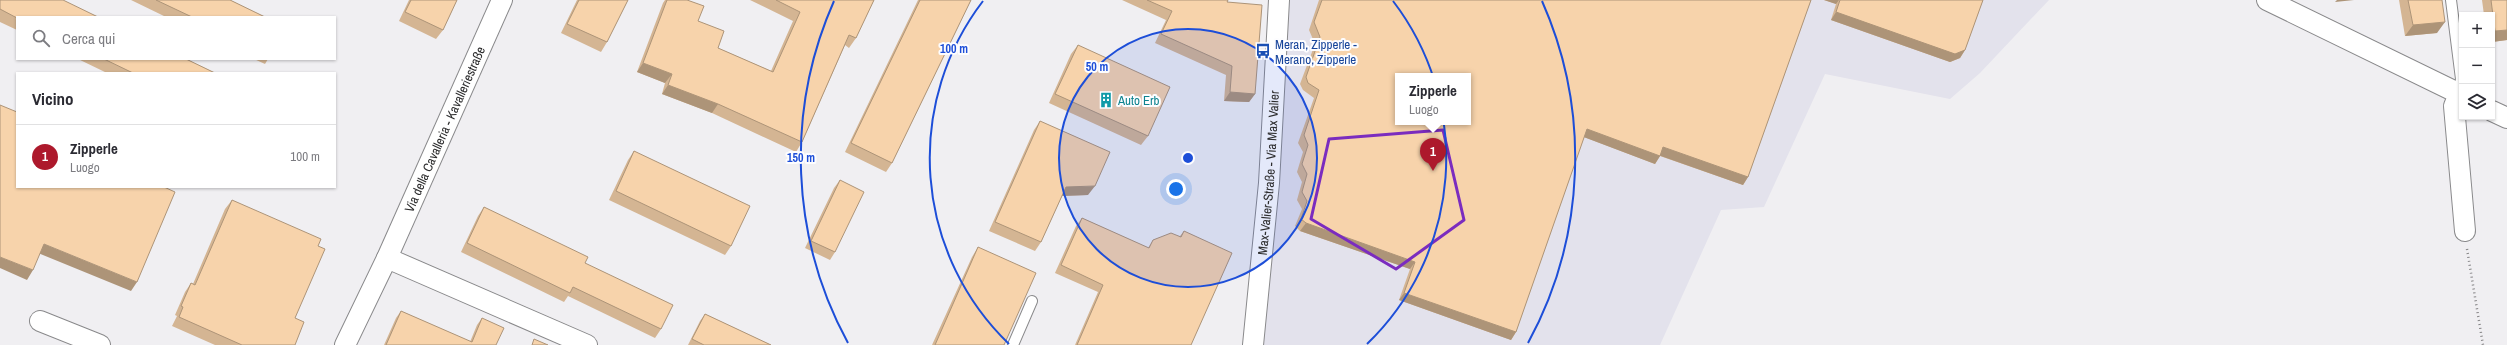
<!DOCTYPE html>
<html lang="it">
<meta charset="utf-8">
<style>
:root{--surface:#fff;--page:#f7f7f7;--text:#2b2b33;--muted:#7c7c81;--line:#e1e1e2;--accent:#ad192c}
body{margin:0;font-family:"Archivo Narrow",sans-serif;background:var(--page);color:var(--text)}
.controls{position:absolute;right:12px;top:12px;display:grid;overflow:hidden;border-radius:0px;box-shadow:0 1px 3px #0004}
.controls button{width:36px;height:36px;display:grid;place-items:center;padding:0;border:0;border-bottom:1px solid var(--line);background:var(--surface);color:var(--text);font:20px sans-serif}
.you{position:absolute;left:1176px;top:189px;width:14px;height:14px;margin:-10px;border:3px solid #fff;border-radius:50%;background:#1a73e8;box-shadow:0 0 0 6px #1a73e833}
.badge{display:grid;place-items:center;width:26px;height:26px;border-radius:50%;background:var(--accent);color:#fff;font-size:13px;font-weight:700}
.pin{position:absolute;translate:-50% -33px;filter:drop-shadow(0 1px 2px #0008)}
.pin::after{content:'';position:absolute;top:21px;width:14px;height:12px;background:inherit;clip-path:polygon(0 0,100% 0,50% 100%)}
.popup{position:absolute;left:1395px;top:73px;width:76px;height:52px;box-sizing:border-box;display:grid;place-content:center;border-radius:0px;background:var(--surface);filter:drop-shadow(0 1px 3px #0005);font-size:13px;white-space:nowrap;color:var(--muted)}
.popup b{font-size:15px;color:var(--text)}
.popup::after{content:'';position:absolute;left:50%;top:100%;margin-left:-8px;border:8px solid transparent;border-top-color:var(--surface)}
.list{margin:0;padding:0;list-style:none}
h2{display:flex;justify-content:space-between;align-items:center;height:52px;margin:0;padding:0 16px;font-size:17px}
h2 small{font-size:13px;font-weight:400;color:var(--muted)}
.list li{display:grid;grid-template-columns:26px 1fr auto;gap:12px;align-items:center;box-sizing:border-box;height:64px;padding:0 16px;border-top:1px solid var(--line)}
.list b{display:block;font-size:15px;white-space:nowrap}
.list p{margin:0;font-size:13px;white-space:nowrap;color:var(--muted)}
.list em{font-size:13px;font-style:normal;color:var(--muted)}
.icon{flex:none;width:22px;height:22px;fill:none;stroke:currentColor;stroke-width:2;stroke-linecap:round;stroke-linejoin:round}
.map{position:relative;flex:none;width:2507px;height:345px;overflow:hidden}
.search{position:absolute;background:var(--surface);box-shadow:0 1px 3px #0004;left:16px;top:16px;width:320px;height:44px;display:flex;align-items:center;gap:10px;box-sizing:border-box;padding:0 14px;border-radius:0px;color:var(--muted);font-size:15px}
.panel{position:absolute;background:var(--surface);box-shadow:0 1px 3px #0004;left:16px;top:72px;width:320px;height:116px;border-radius:0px}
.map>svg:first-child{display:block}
</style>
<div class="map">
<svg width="2507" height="345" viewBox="0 0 2507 345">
<rect width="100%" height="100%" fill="#f0eff2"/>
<path fill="#e3e2ec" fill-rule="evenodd" d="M1287,0h762l-69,73 -30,26 -125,-25 -61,133 -43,3 -61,135h-398zM1398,76h70v46h-70z"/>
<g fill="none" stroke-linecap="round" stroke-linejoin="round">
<g stroke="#89898b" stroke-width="12">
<path id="lane" d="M2451,0l10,79 -2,15
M1013,345l19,-44"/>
</g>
<g stroke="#89898b" stroke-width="22">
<g id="street">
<path d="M2267,0l195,95"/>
<path d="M2459,94l-5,12 11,125"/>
<path d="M2492,111l15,7"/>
<path id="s1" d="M387,258l115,-258"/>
<path d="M40,321l60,24"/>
<path d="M345,345l42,-87 200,87"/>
<path id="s2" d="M1253,345l16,-162 10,-183"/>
</g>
</g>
<path stroke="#878688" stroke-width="2.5" stroke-dasharray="1 3" stroke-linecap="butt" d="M2467,249l16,96"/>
<use href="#lane" stroke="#fff" stroke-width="10"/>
<use href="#street" stroke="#fff" stroke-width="20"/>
</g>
<path fill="#d4b593" d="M0,0l17,17v13l-17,-8z
M131,0h99l35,17h-99z
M409,0h48l-14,30 -7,9 -37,-18z
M577,0h51l-21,42 -6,10 -40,-19z
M665,0h22l11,21 20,27 53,23 22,-50 -43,-21h124l-18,38 -7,10 -4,-3 -43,97 -6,10 -84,-39 -50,-19 3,-11 -28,-11 26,-69z
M918,0h53l-79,163 -6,9 -41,-20z
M1122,0h106l-1,2 28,92 -6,8 -25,-1 2,-26 -71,-32 11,-23z
M1319,0h492l-63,177 -5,8 -83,-29 -5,8 -71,-27 -68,195 -5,8 -112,-40 11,-31 -110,-38 -5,-5 7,-17 -5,-9 5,-18 -5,-10 6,-20 -5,-9 16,-45 -11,-8 -3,-6 15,-40 -6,-14z
M1824,0h159l-18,50 -5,8 -10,4 -119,-42 5,-16z
M2399,0h43l-5,33 -32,3z
M2482,0h25v40l-15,2v-27h-8z
M1078,45l70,91 -7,9 -92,-42 22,-49z
M78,59h108l29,14h-108z
M254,59h14l-3,5z
M1040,121l48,74 -26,1 -21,46 -6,9 -46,-20 45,-101z
M634,151l97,95 -6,9 -116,-55 19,-40z
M840,180l-5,72 -5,8 -25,-12 29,-60z
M232,200l86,46 -23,72v27h-80l-43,-19 5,-10 -2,-1 10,-23 6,-9 2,1 32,-75z
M484,207l101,56 76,66 -6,9 -87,-42 -4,6 -103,-50 17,-36z
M1082,218l66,30 5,-8 27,-4 4,-5 7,114h-116l23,-53 -43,-19 21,-47z
M978,247l26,98h-72l40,-88z
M401,311l69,31 7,-17 5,-7 14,27h-112l12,-27z
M705,314l66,31h-83l12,-24z"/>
<path fill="#ad9478" d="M1824,0h15l-3,4z
M2337,0h17l-19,2z
M1836,12l129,38 -5,8 -10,4 -119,-42z
M2445,22l-8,11 -32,3 8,-11z
M2507,30v10l-15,2v-7l3,-4z
M643,63l29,11 -7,9 -28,-11z
M668,85l50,19 -6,9 -50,-19z
M1230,92l25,2 -6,8 -25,-1z
M1587,129l73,27 -5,8 -74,-28z
M1663,147l85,30 -5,8 -85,-30z
M1095,186l-7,9 -28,1 6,-9z
M1306,223l109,39 -5,7 -110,-38z
M44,244l93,38 -6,9 -93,-38z
M0,257l33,13 -6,10 -27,-12z
M1404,293l112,39 -5,8 -112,-40z"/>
<path fill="#f7d3ab" stroke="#ad9478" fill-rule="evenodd" d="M0,0h63l35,17h-81v1l-17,-9z
M156,0h74l35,17h-73z
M411,0h46l-14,30 -38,-18z
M579,0h49l-21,42 -40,-18z
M667,0h20l17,6 -6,15 26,10 -6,17 55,24 27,-60 -24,-12h98l-18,38 -7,-3 -47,107 -84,-38 -50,-19 4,-11 -29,-11z
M920,0h51l-79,163 -41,-20z
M1147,0h81l-1,2 35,3 -7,89 -25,-2 2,-26 -71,-32 11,-23z
M1322,0h489l-63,177 -85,-30 -3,9 -73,-27 -71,203 -112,-39 11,-31 -109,-39 -5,-4 6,-18 -5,-9 5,-18 -5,-10 6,-19 -4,-10 15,-45 -11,-7 -2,-6 14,-40 -6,-15zM1398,76h70v46h-70z
M1840,0h143l-18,50 -10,4 -119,-42z
M2408,0h34l3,22 -32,3z
M2491,0h16v30l-12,1z
M1078,45l92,42 -22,49 -93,-42z
M104,59h82l29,14h-82z
M0,105l17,7v75h147l11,5 -38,90 -93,-38 -11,26 -33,-13z
M1040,121l70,31 -15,34 -29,1 -25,55 -46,-20z
M634,151l116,55 -19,40 -115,-55z
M840,180l24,12 -29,60 -24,-11z
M232,200l89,39 -3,7 7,3 -30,69 9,4 -9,23h-53l-63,-28 4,-10 -2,-1 10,-23 4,2z
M484,207l104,50 -3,6 88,42 -12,24 -88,-42 -3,6 -103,-50z
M1082,218l67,30 4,-8 18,-7 10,4 3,-6 48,22 -41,92h-114l26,-60 -42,-20z
M978,247l58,26 -32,72h-69z
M401,311l71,31 10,-24 22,10 -8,17h-110z
M705,314l66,31h-67l-12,-6z
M534,339l14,6h-16z"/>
<path fill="none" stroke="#7b2cbf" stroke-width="3" stroke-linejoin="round" d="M1443,130l21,90 -68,49 -85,-50 18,-80z"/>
<circle cx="1188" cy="158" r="129" fill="#1d4ed8" fill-opacity=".12"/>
<g fill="none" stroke="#1d4ed8" stroke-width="2">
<circle cx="1188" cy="158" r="129"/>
<path d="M1009 344A258 258 0 0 1 983 1M1393 1A258 258 0 0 1 1367 344"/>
<path d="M848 343A387 387 0 0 1 834 1M1542 1A387 387 0 0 1 1528 343"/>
</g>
<defs>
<g id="bus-bare" transform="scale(1.2)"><path d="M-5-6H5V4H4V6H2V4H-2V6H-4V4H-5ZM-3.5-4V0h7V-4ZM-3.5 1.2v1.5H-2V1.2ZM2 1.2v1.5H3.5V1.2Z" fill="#1a4fb4" stroke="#fdfdff" stroke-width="2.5" paint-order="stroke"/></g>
<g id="building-bare" transform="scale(1.2)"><path d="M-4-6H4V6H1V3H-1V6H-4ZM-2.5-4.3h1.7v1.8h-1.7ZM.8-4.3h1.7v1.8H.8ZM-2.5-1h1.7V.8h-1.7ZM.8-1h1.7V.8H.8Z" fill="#0f9aa8" stroke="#fdfdff" stroke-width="2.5" paint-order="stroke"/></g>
</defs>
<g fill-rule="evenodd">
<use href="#bus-bare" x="1263" y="51"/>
<use href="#building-bare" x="1106" y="100"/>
</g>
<g text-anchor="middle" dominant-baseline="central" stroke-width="4" stroke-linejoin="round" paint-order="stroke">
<g font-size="13" fill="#164399" stroke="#fdfdff" text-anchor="start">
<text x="1275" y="44">Meran, Zipperle -<tspan x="1275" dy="15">Merano, Zipperle</tspan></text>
</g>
<g font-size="13" fill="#0d838f" stroke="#fdfdff" text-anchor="start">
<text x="1118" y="100">Auto Erb</text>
</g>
<g font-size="13" fill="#2d2d2e" stroke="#fdfdff">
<text stroke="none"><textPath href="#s1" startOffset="141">Via della Cavalleria - Kavalleriestraße</textPath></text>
<text stroke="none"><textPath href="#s2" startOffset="173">Max-Valier-Straße - Via Max Valier</textPath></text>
</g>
</g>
<circle cx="1188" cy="158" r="6" fill="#1d4ed8" stroke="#fdfdff" stroke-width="2"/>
<g font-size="12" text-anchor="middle" font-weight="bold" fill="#1d4ed8" stroke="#fdfdff" stroke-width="4" stroke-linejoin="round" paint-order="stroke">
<text x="954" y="53">100 m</text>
<text x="1097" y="71">50 m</text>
<text x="801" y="162">150 m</text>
</g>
</svg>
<div class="controls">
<button>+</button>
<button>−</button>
<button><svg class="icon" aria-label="layers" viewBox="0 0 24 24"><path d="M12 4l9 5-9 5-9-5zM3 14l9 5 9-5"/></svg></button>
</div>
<div class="you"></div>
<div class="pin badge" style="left:1433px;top:171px">1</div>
<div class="popup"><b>Zipperle</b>Luogo</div>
<div class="search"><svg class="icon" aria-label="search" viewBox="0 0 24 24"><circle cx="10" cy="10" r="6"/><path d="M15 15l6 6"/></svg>Cerca qui</div>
<section class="panel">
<h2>Vicino<small></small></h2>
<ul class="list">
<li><span class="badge">1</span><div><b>Zipperle</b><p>Luogo</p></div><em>100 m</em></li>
</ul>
</section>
</div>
